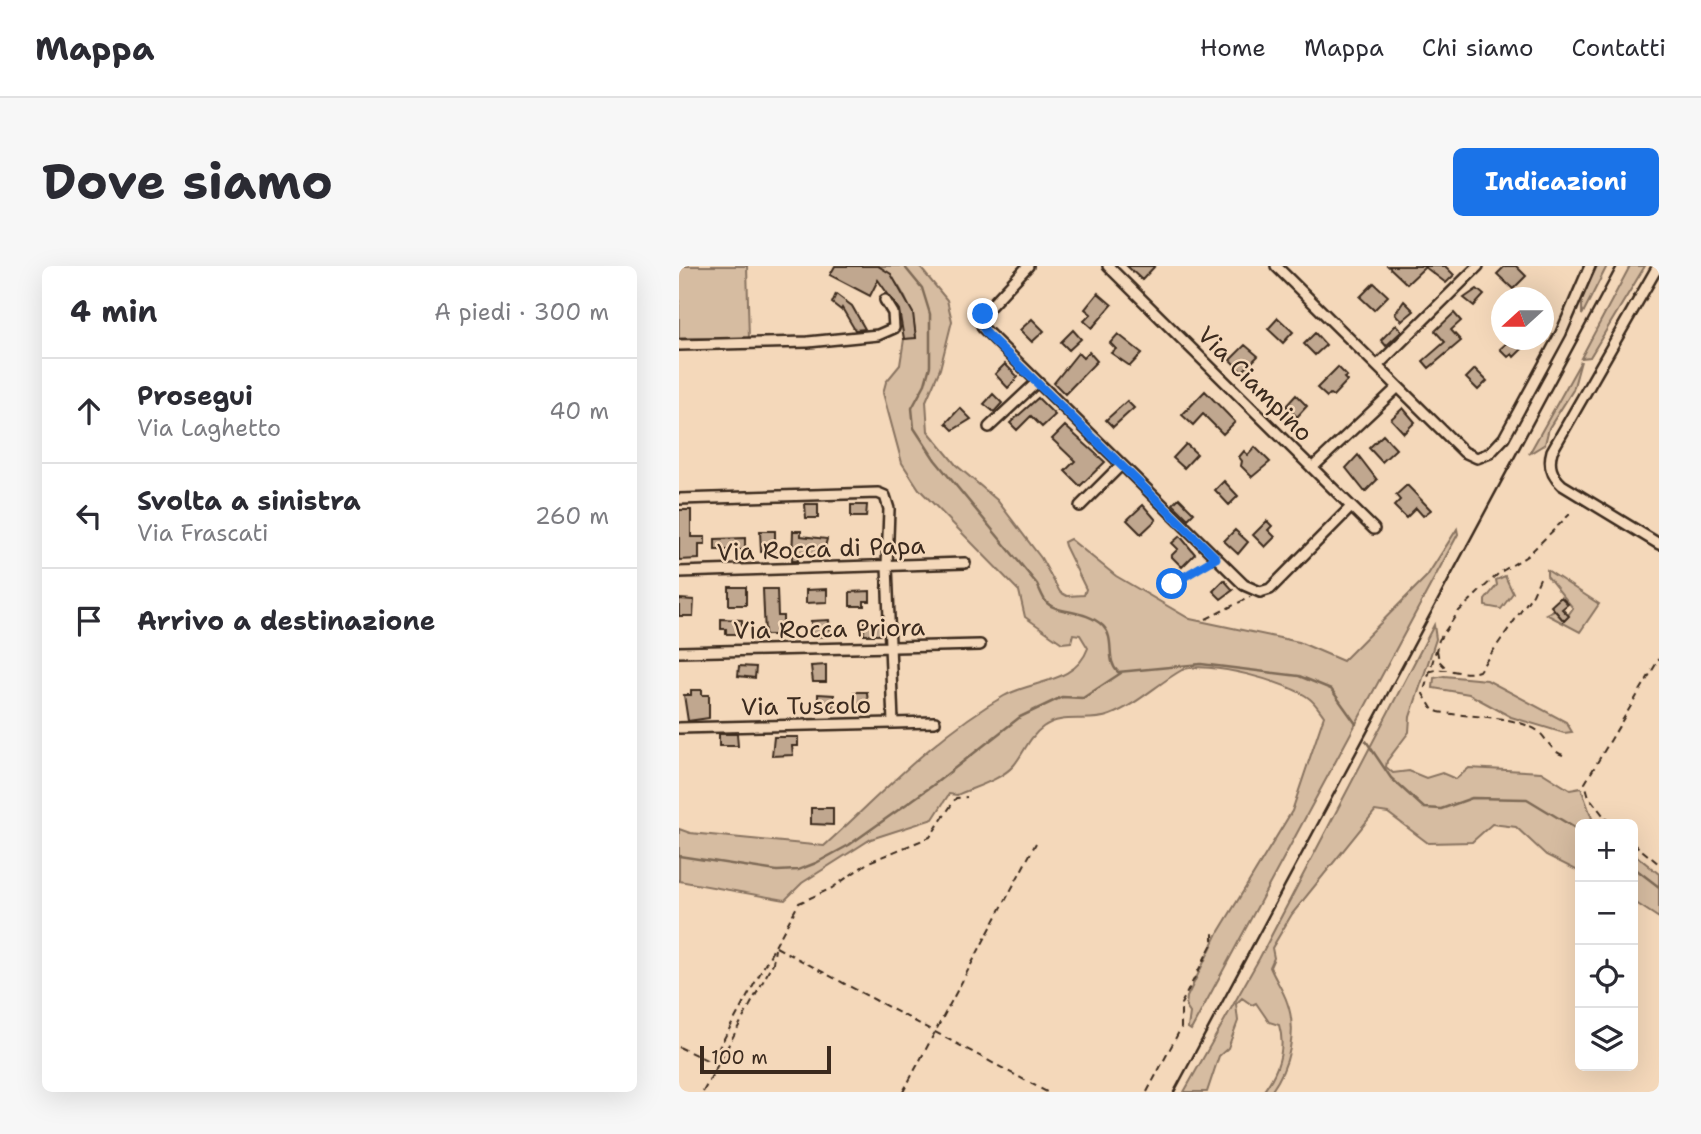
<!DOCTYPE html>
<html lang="it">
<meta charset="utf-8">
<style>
:root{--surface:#fff;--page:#f7f7f7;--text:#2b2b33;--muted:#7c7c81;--line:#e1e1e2;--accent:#1a73e8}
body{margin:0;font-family:"Shantell Sans",sans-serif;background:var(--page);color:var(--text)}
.controls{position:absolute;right:21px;bottom:21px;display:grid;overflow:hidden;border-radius:10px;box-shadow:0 7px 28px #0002}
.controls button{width:63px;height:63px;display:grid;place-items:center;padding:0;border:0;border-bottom:2px solid var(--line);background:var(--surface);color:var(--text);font:35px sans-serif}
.compass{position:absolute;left:812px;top:21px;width:63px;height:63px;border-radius:50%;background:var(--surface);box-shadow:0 7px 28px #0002;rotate:249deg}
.scale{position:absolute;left:21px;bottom:18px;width:131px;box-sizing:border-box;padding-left:7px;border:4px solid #3b2a1e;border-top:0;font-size:19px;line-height:24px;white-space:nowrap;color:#3b2a1e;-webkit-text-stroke:5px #f4d8ba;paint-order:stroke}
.stop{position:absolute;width:21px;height:21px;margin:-16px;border:5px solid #1a73e8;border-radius:50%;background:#fff}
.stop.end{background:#1a73e8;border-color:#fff;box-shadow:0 2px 7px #0008}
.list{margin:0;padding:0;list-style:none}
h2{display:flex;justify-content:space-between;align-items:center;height:91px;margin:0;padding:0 28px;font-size:30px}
h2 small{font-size:23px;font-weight:400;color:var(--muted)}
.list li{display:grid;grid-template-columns:46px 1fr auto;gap:21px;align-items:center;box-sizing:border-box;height:105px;padding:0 28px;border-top:2px solid var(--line)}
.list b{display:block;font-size:26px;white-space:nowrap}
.list p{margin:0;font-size:23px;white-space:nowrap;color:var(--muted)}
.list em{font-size:23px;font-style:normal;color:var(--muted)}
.icon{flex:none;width:38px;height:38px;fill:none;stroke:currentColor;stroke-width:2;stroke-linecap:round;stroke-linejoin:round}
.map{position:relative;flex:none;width:980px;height:826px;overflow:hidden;border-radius:10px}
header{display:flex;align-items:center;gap:42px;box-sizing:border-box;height:98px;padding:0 35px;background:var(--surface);border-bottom:2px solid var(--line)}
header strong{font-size:33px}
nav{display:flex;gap:38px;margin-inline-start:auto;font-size:24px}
.intro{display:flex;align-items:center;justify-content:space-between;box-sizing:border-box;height:168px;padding:0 42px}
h1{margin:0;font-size:49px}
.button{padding:18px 32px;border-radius:10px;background:var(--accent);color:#fff;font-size:24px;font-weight:700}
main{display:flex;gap:42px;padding:0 42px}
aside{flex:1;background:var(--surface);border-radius:10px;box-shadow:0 7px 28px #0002}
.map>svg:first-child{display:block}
</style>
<header>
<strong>Mappa</strong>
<nav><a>Home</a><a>Mappa</a><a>Chi siamo</a><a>Contatti</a></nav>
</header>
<div class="intro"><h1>Dove siamo</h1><a class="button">Indicazioni</a></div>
<main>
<aside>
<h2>4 min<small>A piedi · 300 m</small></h2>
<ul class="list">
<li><svg class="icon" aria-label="ahead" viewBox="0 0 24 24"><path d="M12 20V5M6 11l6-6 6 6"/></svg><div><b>Prosegui</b><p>Via Laghetto</p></div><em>40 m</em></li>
<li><svg class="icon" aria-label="left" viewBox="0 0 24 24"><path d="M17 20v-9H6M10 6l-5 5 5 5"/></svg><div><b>Svolta a sinistra</b><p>Via Frascati</p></div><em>260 m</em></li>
<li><svg class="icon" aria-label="arrive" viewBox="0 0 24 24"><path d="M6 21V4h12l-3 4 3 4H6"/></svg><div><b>Arrivo a destinazione</b></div></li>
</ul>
</aside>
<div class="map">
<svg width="980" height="826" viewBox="0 0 980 826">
<rect width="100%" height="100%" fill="#f4d8ba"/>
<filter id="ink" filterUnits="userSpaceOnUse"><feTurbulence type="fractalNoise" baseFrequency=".0143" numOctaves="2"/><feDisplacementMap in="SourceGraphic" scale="14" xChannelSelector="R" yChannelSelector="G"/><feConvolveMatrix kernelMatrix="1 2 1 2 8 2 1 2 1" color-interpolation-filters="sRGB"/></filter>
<g filter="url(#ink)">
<path fill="#d6bca1" stroke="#887360" stroke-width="2" d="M0,0h68l2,73 -70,-1z
M199,0h41l28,34 5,21 -12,48 -14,32 2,30 28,34 41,35 44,58 19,34 7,4 17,-1 2,-6 -21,-43 -1,-4 6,-3 46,37 74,43 109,23 44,19 84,-85 30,-47 1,5 -267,496 -3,-2 2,-15 -4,-6 1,-10 31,-64 74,-122 32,-95c-4,-5 -8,-12 -14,-17 -19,-16 -105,-40 -128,-29 -25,14 -45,35 -72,45 -23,9 -46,-3 -67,12 -14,10 -19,26 -29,38 -13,15 -39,22 -57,30l-8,-1 -16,25 -62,20 -69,44 -17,17 -106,-19v-52l11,4 134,13c57,-52 113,-112 180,-150 29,-16 71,-12 84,-48l-8,-13 -7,-1 -2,8 -9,1 -37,-26 -6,-26 -100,-102 -17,-26 -19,-70 3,-11 14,-17 4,-26 12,-2c-3,-27 -14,-56 -38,-71z
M918,0h10l-25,49v-17z
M951,0h15l-55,91 -9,1z
M902,95l-8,29 -24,38 -4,16 -16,10z
M868,304l52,34 -19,28 -34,-18 8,-4 10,11 9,-13 -26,-32z
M826,310l8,17 -12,16 -16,-3v-6l12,-15 -1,-5z
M755,359l2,14 -26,78 -1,15 -22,29 -1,6 7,6 16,-2 17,7 16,-5 14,6 13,-11 72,4 29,18 11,-2 13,36h-14v48l-34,-17 -30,-28 -24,-3 -20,18 -44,1 -40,-30 -13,-2 -83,103 -20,34 2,10 -4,9c5,12 13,23 17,35 11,30 2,65 -16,90h-8c15,-20 23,-43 16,-67l-10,-3 -13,-19 -4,2 -10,-7 -6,6 2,17 -10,27 -9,8 -12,36h-23l75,-133z
M765,410l43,4 79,42 6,10 -8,1 -53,-16 -42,-23 -36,-6 1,-10z
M954,587l26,21v44l-26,-17z"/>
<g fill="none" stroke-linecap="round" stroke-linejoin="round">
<path stroke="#7e6a56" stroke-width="2.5" d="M225,0l18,22 8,26v52l-5,18 -13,24 2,20 21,32 102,124c3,6 6,15 10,19 11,11 39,6 56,23 13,13 2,34 15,46l83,-8 98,12 32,13 25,35
M687,475l25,37 33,30 17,1 31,-11 55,1 53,32
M0,590l98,15 21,-1 18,-7 33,-18 83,-59 88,-69 42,-20 21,1 38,-25
M954,601l26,20"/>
</g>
<path fill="#c0a78f" stroke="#3b2a1e" stroke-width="2" d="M156,0h43l13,8 22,39 3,25 -12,1 -5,-29 -21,-30 -8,16 -40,-21z
M448,0h28l-13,14z
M709,0h57l9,9 -8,8 -21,-16 -18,17z
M826,0h11l10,10 -13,13 -16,-15z
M695,17l14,13 -14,14 -14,-13z
M798,23l7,6 -10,11 -10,-8z
M419,27l14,12 -20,23 -8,-7 7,-7 -6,-5z
M157,28l16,12 13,23 -10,1 -13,-22 -1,2 -9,-7z
M725,35l10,10 -12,10 -7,-7z
M775,47l7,8 -10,9 10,11 -32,27 -6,-7 22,-19 -10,-11z
M599,52l15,14 -10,11 -15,-14z
M353,53l12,12 -12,11 -12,-12z
M717,59l6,6 -16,15 -5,-6z
M394,64l8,9 -12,11 -8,-8z
M636,67l11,12 -11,10 -11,-11z
M439,68l24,19 -12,13 -19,-13 5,-4 -6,-6z
M831,74l12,9 -8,8 -2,-3 -4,3 -8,-8z
M566,79l13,11 -16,16 -12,-12z
M410,86l8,9 -32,33 -11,-11 24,-30 5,5z
M326,98l13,13 -10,11 -13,-14z
M659,101l9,9 -3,2 3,3 -14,15 -3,-2 -3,3 -10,-9z
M796,103l12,12 -9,9 -12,-12z
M526,125l30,31 -12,12 -20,-20 -10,11 -11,-10z
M314,128l9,9 -8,9 -10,-8z
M617,129l11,11 -10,11 -11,-11z
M359,132l17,17 -13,12 -11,-11 -14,14 -7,-7z
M448,135l7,7 -21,19 -7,-7z
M281,142l11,11 -18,11 -7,-7z
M724,142l12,14 -11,11 -13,-14z
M386,160l40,36 -25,24 -15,-15 10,-10 -23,-22z
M704,169l13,14 -14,13 -13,-14z
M507,178l11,10 -13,14 -11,-10z
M576,181l15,15 -18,15 -11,-11 1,-5 -3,-4 5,-6 4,4z
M679,189l19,25 -12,12 -19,-24z
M545,215l14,15 -9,9 -14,-15z
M728,219l24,25 -8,6 -7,-8 -10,10 -12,-12 6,-6 -4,-5z
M500,232l15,15 -6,6 -15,-15z
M126,238h13v14h-12z
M172,239h16l-1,12h-15z
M464,239l13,15 -15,14 -14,-14z
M0,244h12v27h14v7h-6v15l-20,1z
M588,255l5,5 -4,4 7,7 -10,10 -12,-12z
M556,264l13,12 -10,12 -14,-13z
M81,265h15v20l-14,1z
M114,265h8v5l26,3 -4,16h-25v6h-6z
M501,270l15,18 -13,13 -11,-11 7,-7 -6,-6z
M66,272v12h-30v-11z
M545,314l9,10 -12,9 -8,-8z
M50,321h17v18h-17z
M84,323h14l1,27h5v19h-18z
M148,323v13l-21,1v-13z
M191,325v10h-6v5h-14v-14z
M882,331l7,7 -6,5 7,7 -5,5 -13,-15z
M0,333l15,1 -1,16h-14z
M42,353l21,1v14h-16v-5h-5z
M150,354l1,16 -18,1 -1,-16z
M185,356h16v13h-16z
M147,399v17h-13l-2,-16z
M60,400l17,1 -1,11 -17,-2z
M12,424h11v5h7v23l-21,3 -4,-26h7z
M175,426h13l1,12h-13z
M139,428l16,1 -1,16h-15z
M40,468h18l1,12h-19z
M95,471h24v9h-6l1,9 -21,1z
M132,542h22v17l-22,-1z"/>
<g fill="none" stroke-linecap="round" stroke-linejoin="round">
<g stroke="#3b2a1e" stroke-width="14">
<path id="street" d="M349,0l-45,48 -3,5 3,9 261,257 16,7 10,-3 81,-82
M429,0l266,263
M597,0l188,186 13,6 13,-5 14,-15 57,-105 29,-67
M979,0l-106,185c-4,14 -1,24 10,34l97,59
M0,79l129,-3 70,-7 16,-7 -1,-15 -8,-13
M698,100l101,-100
M310,161l47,-44
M633,202l86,-81
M0,233l199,-6 7,3 4,13 -2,57 6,157
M401,240l41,-41
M0,306l286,-9
M0,386l301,-7
M0,462l256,-6"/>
</g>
<path stroke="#3b2a1e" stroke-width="2" stroke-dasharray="7 5" stroke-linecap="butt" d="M493,318l37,-22
M527,353l44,-22
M758,384l2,11 8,8
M749,406c18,-7 33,5 51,-1l54,-77 8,-18
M884,489c-15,-5 -17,-22 -32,-28 -31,-13 -60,-9 -92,-15l-6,-2 -10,-16 16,-54 20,-29 40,-38 28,-17 43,-42
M931,558l-21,-27 -4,-14 74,-124
M954,577l26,21
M97,681l271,145
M0,781l32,15 88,-159 33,-15 37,-26 61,-25 26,-39 11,-1
M24,826l70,-129 2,-14
M224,826l133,-249
M468,826l34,-64v-24l32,-62v-9"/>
<use href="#street" stroke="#f4d8ba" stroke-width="9"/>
<path stroke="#3b2a1e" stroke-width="2.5" d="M495,826l443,-826"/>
</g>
</g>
<g fill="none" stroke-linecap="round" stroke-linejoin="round" filter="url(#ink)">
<path stroke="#1a73e8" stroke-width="9" d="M304,48l-3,8 7,12 229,224 -44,26"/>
</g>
<g text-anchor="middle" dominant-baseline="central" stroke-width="5" stroke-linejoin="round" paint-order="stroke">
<g font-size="24" fill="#3b2a1e" stroke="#f4d8ba">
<text transform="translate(576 118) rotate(45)">Via Ciampino</text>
<text transform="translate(142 283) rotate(-2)">Via Rocca di Papa</text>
<text transform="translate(150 363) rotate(-1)">Via Rocca Priora</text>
<text transform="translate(127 440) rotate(-1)">Via Tuscolo</text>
</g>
</g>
</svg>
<div class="controls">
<button>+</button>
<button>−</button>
<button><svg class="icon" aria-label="locate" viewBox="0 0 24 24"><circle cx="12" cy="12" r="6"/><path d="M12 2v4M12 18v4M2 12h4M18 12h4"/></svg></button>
<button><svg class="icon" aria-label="layers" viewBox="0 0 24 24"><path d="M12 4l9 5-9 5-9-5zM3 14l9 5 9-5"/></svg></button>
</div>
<svg class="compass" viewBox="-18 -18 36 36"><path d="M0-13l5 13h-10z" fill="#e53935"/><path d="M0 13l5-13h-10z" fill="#7c7c81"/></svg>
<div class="scale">100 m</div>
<div class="stop" style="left:493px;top:318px"></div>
<div class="stop end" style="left:304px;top:48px"></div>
</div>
</main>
